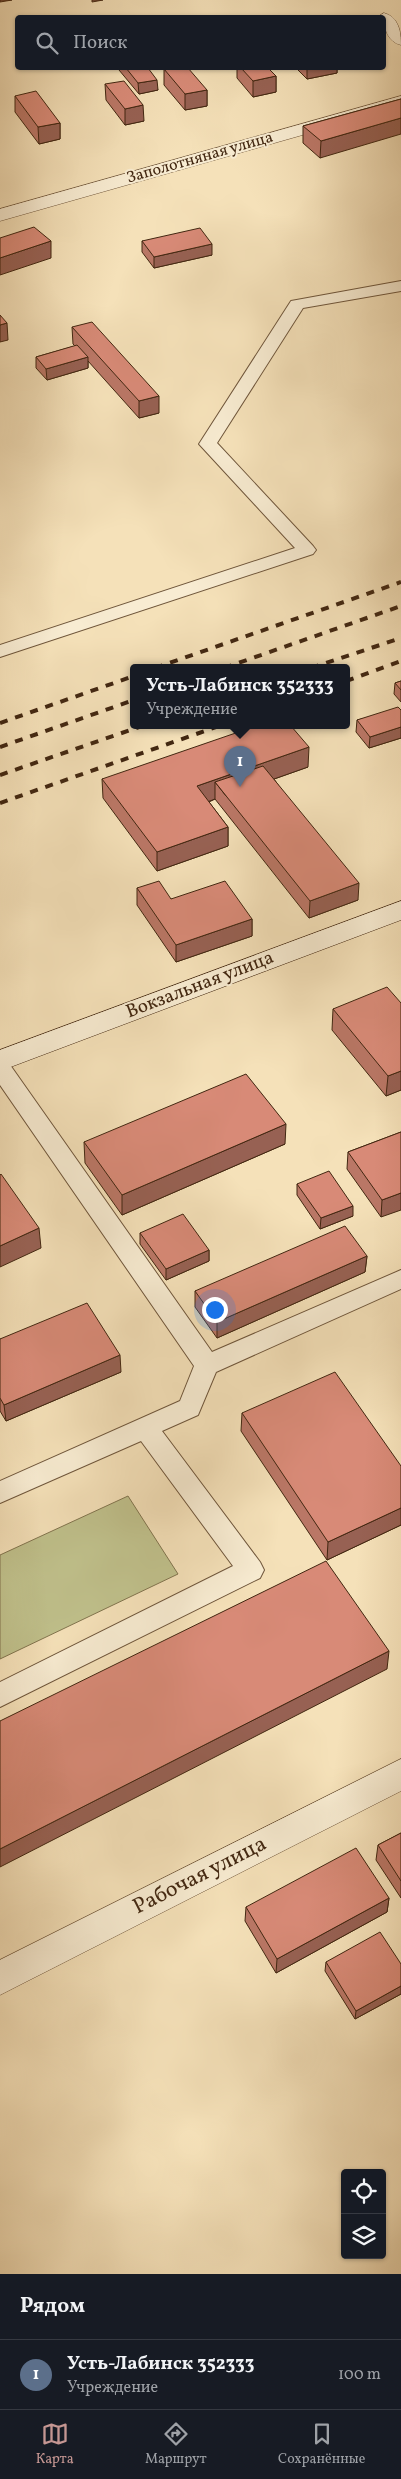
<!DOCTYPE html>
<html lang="ru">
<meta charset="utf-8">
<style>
:root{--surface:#171b24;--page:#20242c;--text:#f1f3f6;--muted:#9ea1a6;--line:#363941;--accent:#c59692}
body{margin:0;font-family:Vollkorn,serif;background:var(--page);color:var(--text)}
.controls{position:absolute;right:15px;bottom:15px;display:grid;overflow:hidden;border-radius:5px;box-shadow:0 1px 4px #0004}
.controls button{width:45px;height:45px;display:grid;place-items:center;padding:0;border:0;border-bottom:1px solid var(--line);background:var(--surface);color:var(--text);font:25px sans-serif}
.you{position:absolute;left:214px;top:1309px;width:18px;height:18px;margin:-12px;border:4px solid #fff;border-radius:50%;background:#1a73e8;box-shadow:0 0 0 8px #1a73e833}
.badge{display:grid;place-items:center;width:32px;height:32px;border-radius:50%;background:var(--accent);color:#fff;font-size:16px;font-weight:700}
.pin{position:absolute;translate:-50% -41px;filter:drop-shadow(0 1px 2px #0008)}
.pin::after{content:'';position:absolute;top:26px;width:18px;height:15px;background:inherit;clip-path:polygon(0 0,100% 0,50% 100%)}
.popup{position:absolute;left:130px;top:664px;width:220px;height:65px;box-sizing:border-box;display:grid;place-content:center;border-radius:5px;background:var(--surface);filter:drop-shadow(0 1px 4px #0005);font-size:16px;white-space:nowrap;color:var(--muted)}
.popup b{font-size:19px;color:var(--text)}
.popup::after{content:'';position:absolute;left:50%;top:100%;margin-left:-10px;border:10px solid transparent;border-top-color:var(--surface)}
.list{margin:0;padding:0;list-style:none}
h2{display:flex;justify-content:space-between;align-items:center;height:65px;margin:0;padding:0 20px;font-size:21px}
h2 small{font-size:16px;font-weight:400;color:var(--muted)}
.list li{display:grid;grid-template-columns:32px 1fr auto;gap:15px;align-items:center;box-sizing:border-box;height:70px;padding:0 20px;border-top:1px solid var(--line)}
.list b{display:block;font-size:19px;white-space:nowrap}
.list p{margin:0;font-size:16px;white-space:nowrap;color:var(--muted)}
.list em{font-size:16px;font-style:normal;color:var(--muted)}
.icon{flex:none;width:28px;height:28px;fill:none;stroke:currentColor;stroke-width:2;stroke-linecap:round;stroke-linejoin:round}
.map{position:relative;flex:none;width:401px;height:2274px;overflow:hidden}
.search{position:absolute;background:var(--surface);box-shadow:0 1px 4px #0004;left:15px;right:15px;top:15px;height:55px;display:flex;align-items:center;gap:12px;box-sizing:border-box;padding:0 18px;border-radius:5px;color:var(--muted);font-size:19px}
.sheet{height:135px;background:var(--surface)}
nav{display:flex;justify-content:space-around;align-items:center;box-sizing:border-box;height:70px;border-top:1px solid var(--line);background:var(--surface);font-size:14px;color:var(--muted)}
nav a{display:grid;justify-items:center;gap:2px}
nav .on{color:var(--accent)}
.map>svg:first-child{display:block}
</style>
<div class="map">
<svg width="401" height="2274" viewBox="0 0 401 2274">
<rect width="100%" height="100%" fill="#f5e1b9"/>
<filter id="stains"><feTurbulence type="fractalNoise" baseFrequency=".004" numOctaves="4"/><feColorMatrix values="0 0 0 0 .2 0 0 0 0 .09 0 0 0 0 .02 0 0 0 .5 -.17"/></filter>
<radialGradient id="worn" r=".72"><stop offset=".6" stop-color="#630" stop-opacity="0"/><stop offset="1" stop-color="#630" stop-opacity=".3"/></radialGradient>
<path fill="#c0c18c" stroke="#81744e" d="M128,1496l50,78 -178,85v-104z"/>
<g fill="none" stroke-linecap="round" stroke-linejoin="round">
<g stroke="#6f563b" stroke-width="2">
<path id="lane" d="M401,281v10l-98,17 -86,135 96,103 3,4 -3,4 -313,103v-12l295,-97 -96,-104 92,-143z
M0,1060l8,2 204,290 189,-82v19l-185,83 -18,43 -36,16 98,131 4,8 -4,8 -260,129v-25l233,-116 -92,-125 -141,62v-22l180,-80 14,-35 -194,-281z"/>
</g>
<g stroke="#6f563b" stroke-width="1">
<path id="street" d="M384,13c15,4 17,19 17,32 -13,-3 -17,-16 -17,-27h-8z
M401,96v11l-401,114v-12z
M401,1759v32l-401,204v-35z"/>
</g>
<g stroke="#422711" stroke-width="1">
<path id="secondary" d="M401,901v19l-401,151v-21z"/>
</g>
<use href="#lane" fill="#f8ecd2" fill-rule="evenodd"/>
<use href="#street" fill="#f8ecd2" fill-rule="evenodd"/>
<use href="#secondary" fill="#f8ecd2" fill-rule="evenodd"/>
<path stroke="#422711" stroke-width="4" stroke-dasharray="8 8" stroke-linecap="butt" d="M155,668l246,-86
M224,668l177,-62
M311,668l90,-30
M346,681l55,-20
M0,723l134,-47
M0,747l134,-47
M0,775l142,-49
M0,803l219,-77"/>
</g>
<path fill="#ba7766" stroke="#422711" d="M119,68h29l10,22 -19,4 -20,-24z
M237,68h31l8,8v16l-23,5 -16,-19z
M296,68h41v5l-30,6z
M164,69l43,21v16l-22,4 -21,-25z
M105,84l39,37 -19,4 -19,-25z
M15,96l45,27v16l-21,5 -24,-32z
M401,99l-81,59 -17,-15v-17z
M142,241l70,14 -58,13 -12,-16z
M72,327l87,86 -20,5 -51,-57v7l-41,12 -11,-12v-11l39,-11 -2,-2z
M401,681v21l-7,-8 1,-11z
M401,710v28l-32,10 -13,-16 1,-12z
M308,767l-34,12 84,121 -49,18 -94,-119 -6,3 19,25v19l-71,25 -54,-73 -1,-19z
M137,888l34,11 81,20v17l-76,26 -39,-57z
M401,1003v87l-15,6 -54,-66 1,-21z
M401,1132l-20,85 -34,-48 1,-17z
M84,1142l201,2 -163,71 -37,-52z
M297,1184l56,32 -33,13 -23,-34z
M140,1233l69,17v11l-43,19 -26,-36z
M367,1256l-2,16 -148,66 -22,-31v-16z
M0,1339l121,33 -115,49 -6,-10z
M242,1413l159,53v59l-74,35 -86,-129z
M401,1833v65l-25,-38 2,-15z
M389,1898l-2,14 -111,61 -31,-52 1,-14z
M326,1962l75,2v30l-46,25 -30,-48z"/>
<path fill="#976153" stroke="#422711" d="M0,0h12l-12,2z
M92,0h11l-11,2z
M307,68h30v5l-30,6z
M276,76v16l-23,5v-16z
M157,80l1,10 -19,4 -1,-11z
M207,90v16l-22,4v-16z
M143,105l1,16 -19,4v-16z
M401,118v16l-81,24 1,-17z
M60,123v16l-21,5 -1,-17z
M51,241v17l-51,17v-17z
M212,244v11l-58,13v-11z
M7,323l1,17 -8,2v-17z
M88,357v11l-41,12 -1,-11z
M159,396v17l-20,5v-17z
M401,727v11l-32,10 1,-11z
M309,747l-1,20 -82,29 -11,-14v17l-18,7v-20z
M228,827v19l-71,25v-19z
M359,883l-1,17 -49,18 1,-17z
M252,919v17l-76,26v-17z
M401,1071v19l-15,6 2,-20z
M286,1124l-1,20 -163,71v-20z
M401,1193v17l-20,7 1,-17z
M353,1206v10l-33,13 1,-11z
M39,1228l2,20 -41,19v-21z
M209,1250v11l-43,19v-11z
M367,1256l-2,16 -148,66v-16z
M120,1355l1,17 -115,49 -2,-16z
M401,1508v17l-74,35 1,-18z
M389,1651l-2,18 -387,198v-18z
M389,1898l-2,14 -111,61 1,-14z
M401,1986v8l-46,25 1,-8z"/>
<path fill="#d88a77" stroke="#422711" d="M126,68h22l9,12 -19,3z
M169,68h19l19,22 -22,4 -21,-25z
M241,68h27l8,8 -23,5z
M124,81l19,24 -18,4 -20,-25z
M36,91l24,32 -22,4 -23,-31z
M401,99v19l-80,23 -18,-15z
M34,227l17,14 -51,17v-20z
M200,228l12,16 -58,13 -12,-16z
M0,315l7,8 -7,2z
M92,322l67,74 -20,5 -67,-74z
M77,345l11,12 -42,12 -10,-12z
M401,681v9l-6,-7z
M398,707l3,3v17l-31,10 -13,-17z
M256,726h35l18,21 -112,39 31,41 -71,25 -55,-73z
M263,766l96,117 -49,18 -95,-119z
M159,881l12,18 54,-18 27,38 -76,26 -39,-57z
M387,987l14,16v68l-13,5 -55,-67z
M246,1074l40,50 -164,71 -38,-53z
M401,1132v61l-19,7 -34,-48z
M329,1171l24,35 -32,12 -24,-34z
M1,1174l38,54 -39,18v-71z
M183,1214l26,36 -43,19 -26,-36z
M345,1226l22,30 -150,66 -22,-31z
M87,1303l33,52 -116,50 -4,-7v-59z
M335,1372l66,94v42l-73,34 -86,-129z
M326,1561l63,90 -389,198v-128z
M401,1833v48l-23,-36z
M356,1848l33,50 -112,61 -31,-52z
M380,1932l21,32v22l-45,25 -30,-49z"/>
<g text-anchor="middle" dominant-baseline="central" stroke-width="4" stroke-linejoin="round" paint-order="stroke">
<g font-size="16" fill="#422711" stroke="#f8ecd2">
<text transform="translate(200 158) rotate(-16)">Заполотняная улица</text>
</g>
<g font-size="19" fill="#422711" stroke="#f8ecd2">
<text transform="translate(200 985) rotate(-21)">Вокзальная улица</text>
</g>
<g font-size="22" fill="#422711" stroke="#f8ecd2">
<text transform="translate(200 1876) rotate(-27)">Рабочая улица</text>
</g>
</g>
<rect width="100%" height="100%" filter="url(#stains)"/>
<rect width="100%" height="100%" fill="url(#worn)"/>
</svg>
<div class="controls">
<button><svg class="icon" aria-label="locate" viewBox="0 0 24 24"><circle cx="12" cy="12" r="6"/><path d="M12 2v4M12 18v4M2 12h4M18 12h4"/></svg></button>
<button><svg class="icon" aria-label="layers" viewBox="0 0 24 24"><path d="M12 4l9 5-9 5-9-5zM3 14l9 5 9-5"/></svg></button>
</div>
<div class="you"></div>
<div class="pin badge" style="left:240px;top:787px;background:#5c6f8a">1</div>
<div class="popup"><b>Усть-Лабинск 352333</b>Учреждение</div>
<div class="search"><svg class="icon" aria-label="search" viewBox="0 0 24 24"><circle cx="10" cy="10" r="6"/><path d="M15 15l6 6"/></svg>Поиск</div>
</div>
<section class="sheet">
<h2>Рядом<small></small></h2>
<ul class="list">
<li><span class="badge" style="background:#5c6f8a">1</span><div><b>Усть-Лабинск 352333</b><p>Учреждение</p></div><em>100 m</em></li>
</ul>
</section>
<nav>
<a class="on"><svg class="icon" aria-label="map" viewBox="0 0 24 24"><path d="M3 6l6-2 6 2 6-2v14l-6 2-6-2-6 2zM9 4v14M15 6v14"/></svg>Карта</a>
<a><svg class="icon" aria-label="directions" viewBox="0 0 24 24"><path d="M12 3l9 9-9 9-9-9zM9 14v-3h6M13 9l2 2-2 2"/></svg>Маршрут</a>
<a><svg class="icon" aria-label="saved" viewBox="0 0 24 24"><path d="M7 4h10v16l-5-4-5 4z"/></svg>Сохранённые</a>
</nav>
